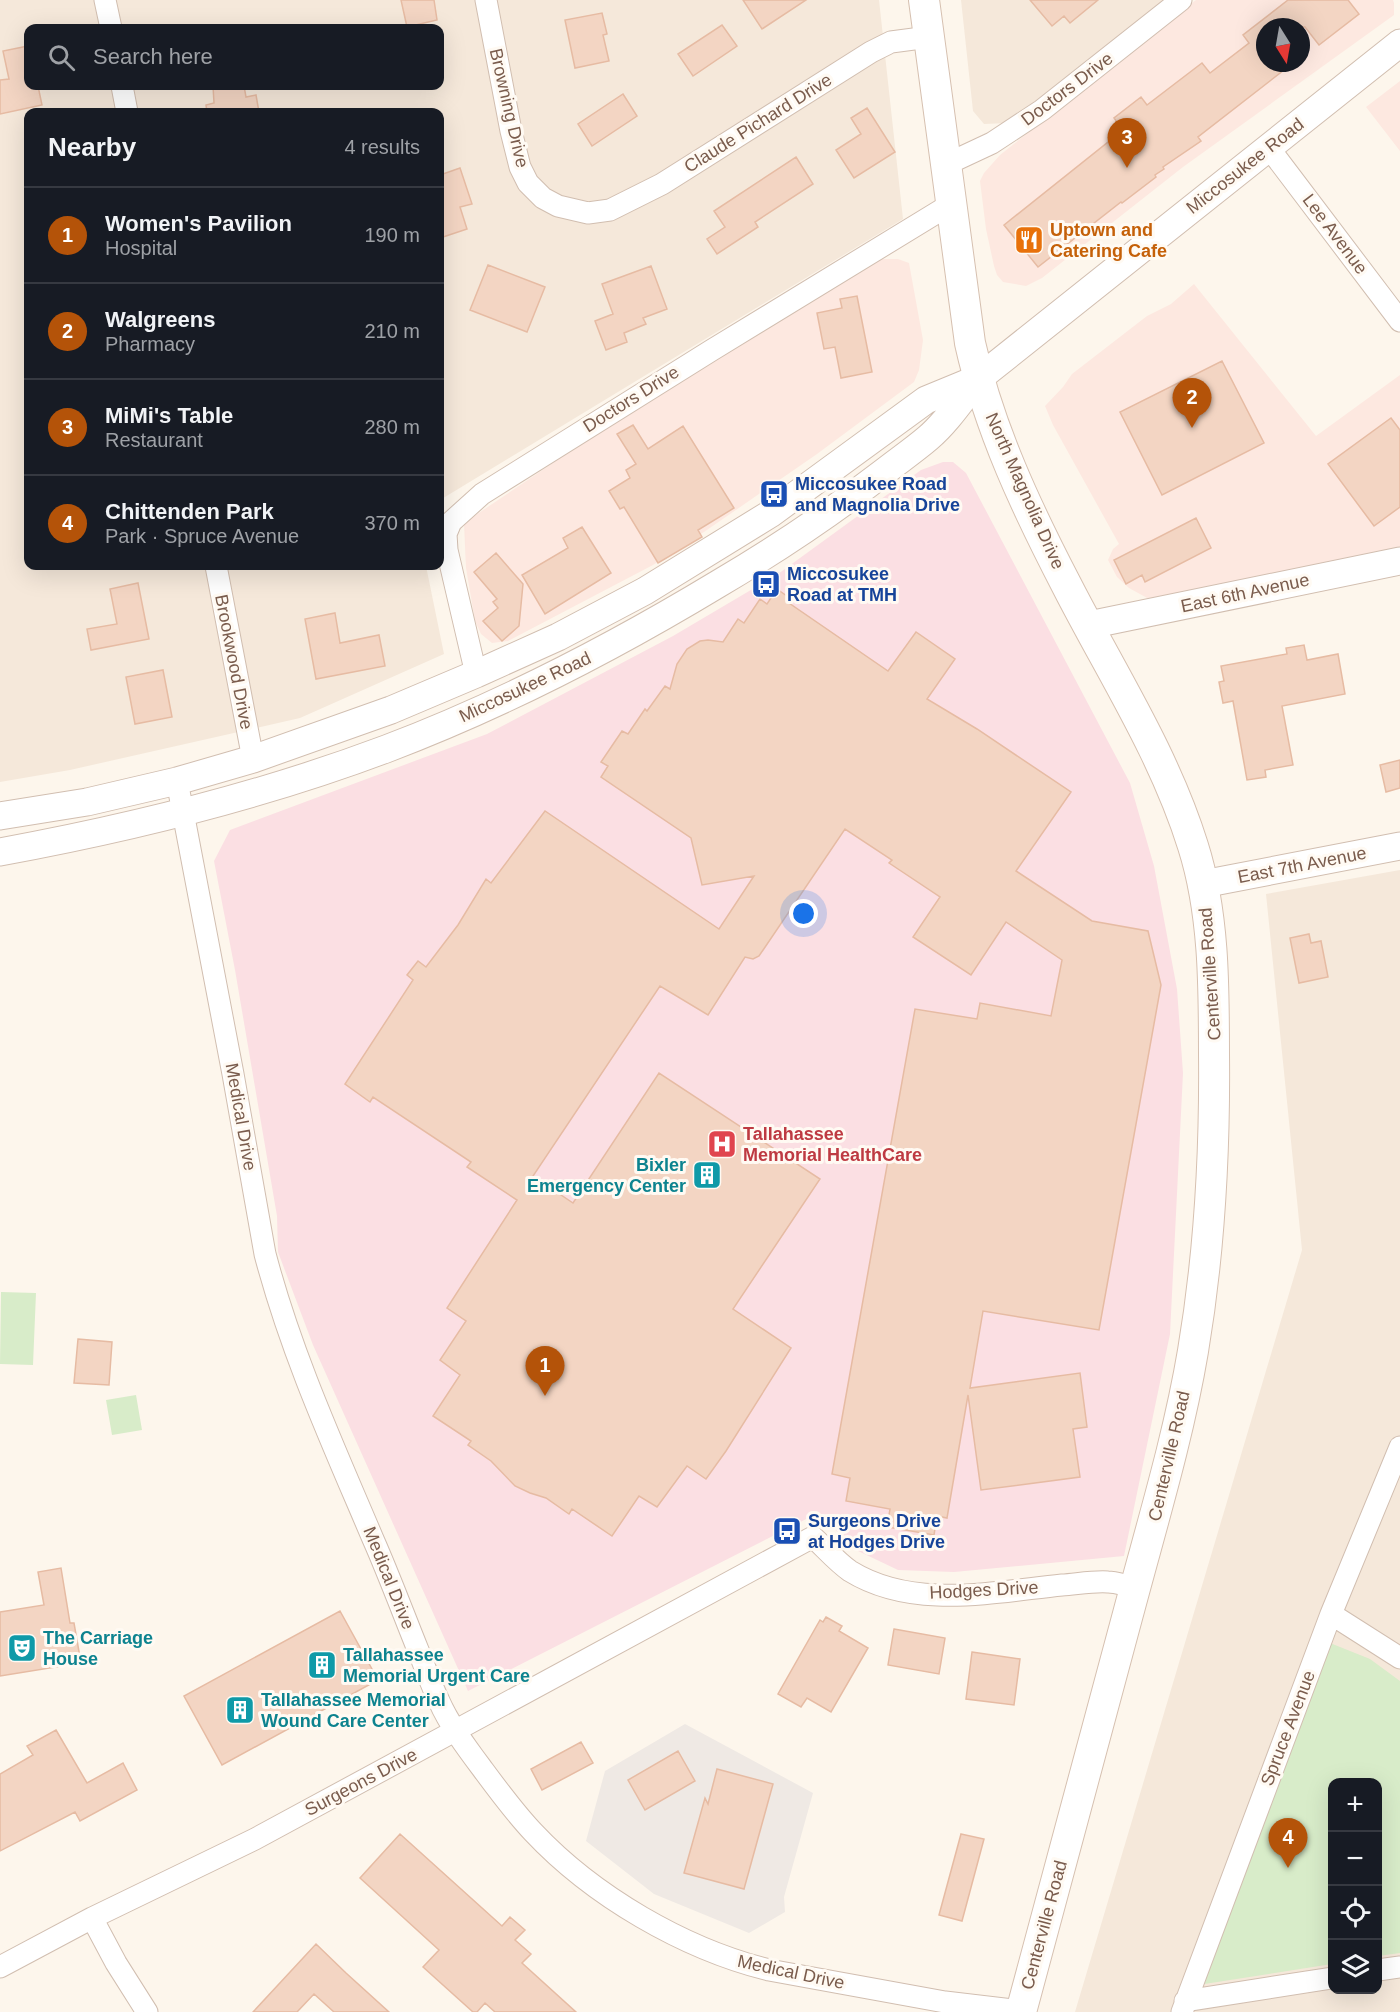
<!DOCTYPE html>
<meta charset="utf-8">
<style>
:root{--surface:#171b24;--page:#242831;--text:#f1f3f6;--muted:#9ea1a6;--line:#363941;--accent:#b45309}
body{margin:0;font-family:Arial,sans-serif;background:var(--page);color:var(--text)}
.controls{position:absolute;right:18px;bottom:18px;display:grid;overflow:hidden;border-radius:12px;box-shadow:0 6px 24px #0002}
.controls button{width:54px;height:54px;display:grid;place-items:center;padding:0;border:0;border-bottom:2px solid var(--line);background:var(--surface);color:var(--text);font:30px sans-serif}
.compass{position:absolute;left:1256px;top:18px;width:54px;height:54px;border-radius:50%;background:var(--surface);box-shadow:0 6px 24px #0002;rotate:169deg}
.you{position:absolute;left:804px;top:914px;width:21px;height:21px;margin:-15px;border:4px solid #fff;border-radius:50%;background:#1a73e8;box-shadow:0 0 0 9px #1a73e833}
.badge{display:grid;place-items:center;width:39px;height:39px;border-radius:50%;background:var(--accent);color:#fff;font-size:20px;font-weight:700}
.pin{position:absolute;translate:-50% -50px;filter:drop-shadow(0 2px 3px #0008)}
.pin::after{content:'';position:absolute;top:32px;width:21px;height:18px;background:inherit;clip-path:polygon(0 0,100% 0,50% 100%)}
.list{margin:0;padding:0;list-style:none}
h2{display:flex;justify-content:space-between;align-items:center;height:78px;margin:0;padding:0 24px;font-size:26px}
h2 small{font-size:20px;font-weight:400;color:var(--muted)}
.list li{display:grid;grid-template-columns:39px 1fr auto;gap:18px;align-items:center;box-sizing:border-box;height:96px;padding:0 24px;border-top:2px solid var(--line)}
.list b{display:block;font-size:22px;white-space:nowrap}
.list p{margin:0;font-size:20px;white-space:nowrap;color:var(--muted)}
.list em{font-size:20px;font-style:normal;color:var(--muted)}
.icon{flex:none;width:33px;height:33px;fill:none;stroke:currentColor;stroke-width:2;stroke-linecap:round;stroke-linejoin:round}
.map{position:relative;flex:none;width:1400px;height:2012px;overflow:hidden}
.search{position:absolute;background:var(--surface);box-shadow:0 6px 24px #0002;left:24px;top:24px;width:420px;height:66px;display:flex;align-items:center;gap:15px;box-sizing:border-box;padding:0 21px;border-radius:12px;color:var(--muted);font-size:22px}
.panel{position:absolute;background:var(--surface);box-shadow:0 6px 24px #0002;left:24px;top:108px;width:420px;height:462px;border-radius:12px}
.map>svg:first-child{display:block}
</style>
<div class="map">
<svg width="1400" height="2012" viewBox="0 0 1400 2012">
<rect width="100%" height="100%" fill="#fdf6ec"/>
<path fill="#f5e8da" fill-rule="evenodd" d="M0,0h879l24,219 -463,281v-388h-412v454h398l18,88 -144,64 -230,52 -70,12zM28,28h412v58h-412z
M961,0h208l-161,123 -24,1 -11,-13z
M1400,870v1142h-325l227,-762 -36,-356zM1332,1782h46v208h-46z"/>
<path fill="#fde8e0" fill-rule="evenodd" d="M1196,0h197l1,3v12l-211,152 -141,111 -16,8 -23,-4 -6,-7 -3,-9 -8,-37 -6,-48 4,-8 16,-18zM1265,27h36v36h-36z
M1400,81v70l-34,-44z
M880,259h18l11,4 14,77 -4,30 -5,12 -97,72 -113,78 -51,33 -145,76 -16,2 -11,-9 -6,-13 -9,-53 -2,-45 166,-112z
M1194,284l122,152 84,-61v176l-251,48 -20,-11 -12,-11 -9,-17 5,-11 6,-5 -66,-119 -8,-19 18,-19 9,-13 75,-58 24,-12z"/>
<path fill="#efe9e4" d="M685,1724l128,69 -29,104 1,15 -36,21 -95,-39 -68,-53 19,-70z"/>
<path fill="#fbdfe3" d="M943,462h10l13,11 164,310 24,83 23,123 6,84 -13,261 -46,222 -170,16 -56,-2 -42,-20 -38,-37 -350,178 -155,-346 -35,-93 -1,-36 -42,-246 -21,-109 16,-31 257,-96 186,-98 105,-62 143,-104z"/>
<path fill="#d8ecc9" d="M1,1292l35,1 -3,72 -33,-1z
M136,1395l6,35 -30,5 -6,-35z
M1330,1643l40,16 30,22v272l-22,3v-174h-46v182l-134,21z"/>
<path fill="#f3d5c3" stroke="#e6bba3" stroke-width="1.5" d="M401,0h33l3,20 -30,7z
M743,0h63l-44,29z
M1030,0h68l-28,23 -6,-7 -12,10z
M1288,0h60l11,14 -40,31 -14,-18h-40v36h28l-95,74 3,4 -38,26 1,2 -9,6 1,2 -34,26 -1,-1 -83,65 -34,-42 119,-95 -9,-12 27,-21 6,8 55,-42 8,10 39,-30 -6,-8z
M602,13l5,21 -4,1 6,26 -34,7 -10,-48z
M722,25l15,21 -44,30 -15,-22z
M28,46v40h10l4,19 -42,9v-34l9,-1 -6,-28z
M213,86h31l2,11 10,-2 3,17h-52l-1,-7 8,-2z
M623,94l14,22 -45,30 -14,-22z
M867,108l28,44 -41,26 -18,-28 25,-16 -10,-16z
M796,157l17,27 -58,38 3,5 -41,27 -10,-15 18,-12 -11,-16z
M460,168l12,36 -12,3 7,22 -24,8 -3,-11v-51z
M488,265l57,22 -18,45 -57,-22z
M651,266l16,43 -24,9 3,6 -22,9 3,9 -21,8 -11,-29 18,-7 -11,-30z
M857,296l15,76 -31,6 -6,-31 -11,2 -7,-36 25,-5 -2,-9z
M1222,361l42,82 -102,52 -42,-83z
M1391,418l9,12v77l-26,19 -46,-62z
M633,425l15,24 35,-23 51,82 -36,22 4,7 -44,26 -34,-56 -4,2 -11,-18 21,-13 -4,-8 10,-6 -19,-30z
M1196,518l15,30 -66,34 -3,-7 -16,9 -12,-24z
M582,527l29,46 -66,41 -23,-39 46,-27 -5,-10z
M496,553l27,31 -4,42 -17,15 -19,-20 15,-13 -5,-6 4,-3 -23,-27z
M138,583l11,56 -58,11 -4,-21 30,-5 -7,-35z
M777,589l14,10 -2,4 99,68 28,-39 39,27 -28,40 50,30 94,63 -55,79 76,50 56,10 13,54 -62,345 -116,-19 -13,77 110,-15 7,54 -14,2 7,48 -99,13 -13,-95 -21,123 -10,-2 -3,19 -47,-8 3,-18 -44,-8 4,-23 -18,-4 83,-465 62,10 3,-16 71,13 11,-56 -56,-38 -35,53 -58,-38 27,-40 -51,-34 3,-3 -47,-31 -86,127 -6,3 -8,-2 -37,58 -48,-29 -127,190 40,27 86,-130 161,106 -87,130 58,39 -65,103 -20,28 -19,-13 -30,41 -18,-11 -27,40 -40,-27 -3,5 -23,-16 -16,-5 -15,-7 -24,-25 -23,-16 3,-4 -38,-25 27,-41 -20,-15 26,-39 -19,-13 70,-108 -50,-33 4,-5 -98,-65 -3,5 -25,-18 68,-104 -6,-5 11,-14 8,6 32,-42 28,-46 5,4 54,-72 174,118 35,-53 -52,9 -11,-47 -90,-61 7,-11 -7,-4 21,-31 6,3 17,-25 2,2 18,-25 5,3 7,-25 10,-15 13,-8 8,-1 15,2 15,-23 6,4 16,-24 7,5z
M335,613l5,30 39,-8 6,31 -69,13 -11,-60z
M1304,645l3,15 31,-6 7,40 -63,12 11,59 -28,5 1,7 -19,3 -14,-79 -10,2 -4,-21 5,-1 -3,-15 66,-12 -1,-6z
M163,670l9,47 -37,7 -9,-47z
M1400,760v28l-14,4 -6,-27z
M1309,934l2,9 10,-2 7,36 -29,6 -9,-45z
M78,1339l34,3 -3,43 -35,-2z
M61,1568l9,55h4l7,40 -81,13v-64l44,-7 -6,-33z
M340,1611l38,69 -156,85 -38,-69z
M826,1617l16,9 -3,5 29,17 -37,64 -24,-14 -6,9 -23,-13 42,-74 3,2z
M894,1629l51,9 -6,36 -51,-9z
M972,1652l48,7 -6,46 -48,-6z
M56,1730l31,53 36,-20 14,27 -57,31 -5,-9 -75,39v-77l33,-19 -6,-9z
M581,1742l12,21 -51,27 -11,-21z
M678,1751l17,30 -50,29 -17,-30z
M717,1769l56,15 -29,105 -60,-16 21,-75 3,6z
M400,1834l102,92 8,-9 15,13 -10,10 16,14 -9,9 54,49h-81l-10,-9 -8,9h-4l-50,-45 16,-17 -79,-72z
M961,1834l23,5 -22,82 -23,-6z
M316,1944l30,29 43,39h-55l-20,-18 -17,18h-44z"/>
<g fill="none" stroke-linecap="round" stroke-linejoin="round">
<g stroke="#d1beb0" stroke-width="23">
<path id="minor" d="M105,0l6,28
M486,0l25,131 9,36 8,16 15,15 15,8 30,7 22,-3 52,-26 209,-132 20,-10 38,-5
M122,86l5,26
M1269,148l131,173
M945,165l47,-22 50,-33 139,-110
M216,566l37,193
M476,674l-29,-124 -1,-16 5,-12 31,-28 230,-144 239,-146
M177,781l56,293 32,180c26,99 68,191 108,285 16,36 30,74 45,111 7,17 13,35 21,51 10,23 27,46 42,66 17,23 33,45 52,65 60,64 151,117 236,138l176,32 76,9
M1331,1614l69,44
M92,1918l24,45 31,49
M0,1967l92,-49 163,-79 558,-302c12,11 24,25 37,34 63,39 143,21 212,14 15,-1 31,-4 46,-3 9,0 18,4 27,5
M1378,1970l22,-3
M1185,2001l147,-23
M1182,2012l149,-398 69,-167"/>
</g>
<g stroke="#d1beb0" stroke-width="29">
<path id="tertiary" d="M1089,625l311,-64
M0,816l87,-14 90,-21 76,-22 138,-49 85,-36 82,-37 87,-46 125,-77 156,-114 51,-21
M0,852c131,-24 261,-56 386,-103 116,-44 226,-101 332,-165 58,-34 113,-71 166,-112 14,-11 30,-22 44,-34 19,-16 34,-39 50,-59l422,-336
M1203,884l197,-38"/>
</g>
<g stroke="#d6c0b0" stroke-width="32">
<path id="secondary" d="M924,0l46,343c19,86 57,166 97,243 44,86 97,167 126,260 21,66 21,139 21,208 1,96 -5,202 -21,297 -15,89 -42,176 -65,263 -36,133 -71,265 -107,398"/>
</g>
<use href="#minor" stroke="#fff" stroke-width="21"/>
<use href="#tertiary" stroke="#fff" stroke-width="27"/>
<use href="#secondary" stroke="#fff" stroke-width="30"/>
</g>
<defs>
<g id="restaurant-square" transform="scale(1.5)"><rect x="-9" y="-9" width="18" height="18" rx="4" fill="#e8710a" stroke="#fffaf3"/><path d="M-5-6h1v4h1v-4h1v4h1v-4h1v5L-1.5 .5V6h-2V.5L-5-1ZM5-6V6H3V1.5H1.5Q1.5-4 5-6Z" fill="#fff"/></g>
<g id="bus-square" transform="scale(1.5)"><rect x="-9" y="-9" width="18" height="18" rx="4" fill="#1a4fb4" stroke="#fffaf3"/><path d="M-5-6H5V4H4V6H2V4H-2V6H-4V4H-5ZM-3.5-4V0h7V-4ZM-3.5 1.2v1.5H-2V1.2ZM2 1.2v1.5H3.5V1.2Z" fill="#fff"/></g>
<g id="hospital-square" transform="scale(1.5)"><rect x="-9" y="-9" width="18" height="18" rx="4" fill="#e0444e" stroke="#fffaf3"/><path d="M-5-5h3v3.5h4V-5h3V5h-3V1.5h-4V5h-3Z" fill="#fff"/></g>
<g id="building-square" transform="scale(1.5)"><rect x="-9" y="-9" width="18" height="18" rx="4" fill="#0f9aa8" stroke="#fffaf3"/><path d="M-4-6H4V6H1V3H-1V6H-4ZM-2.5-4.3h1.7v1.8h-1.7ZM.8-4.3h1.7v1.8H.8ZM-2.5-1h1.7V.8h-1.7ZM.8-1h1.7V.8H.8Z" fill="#fff"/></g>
<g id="theatre-square" transform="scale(1.5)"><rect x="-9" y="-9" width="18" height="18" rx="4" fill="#0f9aa8" stroke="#fffaf3"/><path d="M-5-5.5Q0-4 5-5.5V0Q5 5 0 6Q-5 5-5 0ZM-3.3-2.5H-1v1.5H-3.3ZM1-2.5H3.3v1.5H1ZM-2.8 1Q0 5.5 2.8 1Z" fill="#fff"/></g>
</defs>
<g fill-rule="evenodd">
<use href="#restaurant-square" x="1029" y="240"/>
<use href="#bus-square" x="774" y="494"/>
<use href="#bus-square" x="766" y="584"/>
<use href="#hospital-square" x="722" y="1144"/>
<use href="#building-square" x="707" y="1175"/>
<use href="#bus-square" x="787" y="1531"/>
<use href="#theatre-square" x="22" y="1648"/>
<use href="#building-square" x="322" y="1665"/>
<use href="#building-square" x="240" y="1710"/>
</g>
<g text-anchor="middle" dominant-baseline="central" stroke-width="6" stroke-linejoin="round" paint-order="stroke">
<g font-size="18" fill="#7a5c4d" stroke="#fffaf3">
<text transform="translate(1067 89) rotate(-37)">Doctors Drive</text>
<text transform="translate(509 108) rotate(77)">Browning Drive</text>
<text transform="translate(758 123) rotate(-32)">Claude Pichard Drive</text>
<text transform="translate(1245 166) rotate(-38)">Miccosukee Road</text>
<text transform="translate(1335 234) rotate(53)">Lee Avenue</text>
<text transform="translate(631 399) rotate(-32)">Doctors Drive</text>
<text transform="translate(1025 491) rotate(66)">North Magnolia Drive</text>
<text transform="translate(1245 593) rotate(-12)">East 6th Avenue</text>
<text transform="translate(234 662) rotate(79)">Brookwood Drive</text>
<text transform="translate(525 687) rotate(-25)">Miccosukee Road</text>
<text transform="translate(1302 865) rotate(-11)">East 7th Avenue</text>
<text transform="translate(1210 974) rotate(-94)">Centerville Road</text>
<text transform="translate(241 1117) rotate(80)">Medical Drive</text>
<text transform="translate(1169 1456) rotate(-77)">Centerville Road</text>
<text transform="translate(389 1578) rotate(68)">Medical Drive</text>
<text transform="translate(984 1590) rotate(-3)">Hodges Drive</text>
<text transform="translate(1288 1728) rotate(-69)">Spruce Avenue</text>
<text transform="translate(361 1782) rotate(-28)">Surgeons Drive</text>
<text transform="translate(1044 1925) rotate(-75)">Centerville Road</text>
<text transform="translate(791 1972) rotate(12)">Medical Drive</text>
</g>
<g font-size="18" font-weight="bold" fill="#c56008" stroke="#fffaf3" text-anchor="start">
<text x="1050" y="230">Uptown and<tspan x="1050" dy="21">Catering Cafe</tspan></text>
</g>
<g font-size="18" font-weight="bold" fill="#164399" stroke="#fffaf3" text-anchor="start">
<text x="795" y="484">Miccosukee Road<tspan x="795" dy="21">and Magnolia Drive</tspan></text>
<text x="787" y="574">Miccosukee<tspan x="787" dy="21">Road at TMH</tspan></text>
<text x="808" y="1521">Surgeons Drive<tspan x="808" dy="21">at Hodges Drive</tspan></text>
</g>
<g font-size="18" font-weight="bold" fill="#be3a42" stroke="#fffaf3" text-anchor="start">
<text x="743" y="1134">Tallahassee<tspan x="743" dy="21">Memorial HealthCare</tspan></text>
</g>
<g font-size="18" font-weight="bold" fill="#0d838f" stroke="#fffaf3" text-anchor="start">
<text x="686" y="1165" text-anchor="end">Bixler<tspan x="686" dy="21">Emergency Center</tspan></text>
<text x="43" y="1638">The Carriage<tspan x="43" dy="21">House</tspan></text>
<text x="343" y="1655">Tallahassee<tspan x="343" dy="21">Memorial Urgent Care</tspan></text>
<text x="261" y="1700">Tallahassee Memorial<tspan x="261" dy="21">Wound Care Center</tspan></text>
</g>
</g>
</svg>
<div class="controls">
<button>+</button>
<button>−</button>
<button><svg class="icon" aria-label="locate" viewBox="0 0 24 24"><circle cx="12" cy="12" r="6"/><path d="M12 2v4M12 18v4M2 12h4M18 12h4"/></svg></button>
<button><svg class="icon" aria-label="layers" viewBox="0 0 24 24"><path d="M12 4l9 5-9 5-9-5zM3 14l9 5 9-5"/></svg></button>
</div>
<svg class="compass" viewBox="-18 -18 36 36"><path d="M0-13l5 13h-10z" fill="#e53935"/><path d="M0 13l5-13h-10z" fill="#9ea1a6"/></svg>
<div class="you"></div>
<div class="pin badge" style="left:545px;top:1396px">1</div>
<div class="pin badge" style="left:1192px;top:428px">2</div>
<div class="pin badge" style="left:1127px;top:168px">3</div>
<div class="pin badge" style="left:1288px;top:1868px">4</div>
<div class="search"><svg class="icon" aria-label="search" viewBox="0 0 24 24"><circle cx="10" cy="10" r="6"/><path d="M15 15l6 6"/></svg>Search here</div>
<section class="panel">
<h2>Nearby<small>4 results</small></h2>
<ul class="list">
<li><span class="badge">1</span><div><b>Women's Pavilion</b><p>Hospital</p></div><em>190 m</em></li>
<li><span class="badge">2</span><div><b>Walgreens</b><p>Pharmacy</p></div><em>210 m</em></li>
<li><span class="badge">3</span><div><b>MiMi's Table</b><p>Restaurant</p></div><em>280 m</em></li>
<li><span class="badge">4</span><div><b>Chittenden Park</b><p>Park · Spruce Avenue</p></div><em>370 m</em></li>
</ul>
</section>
</div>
